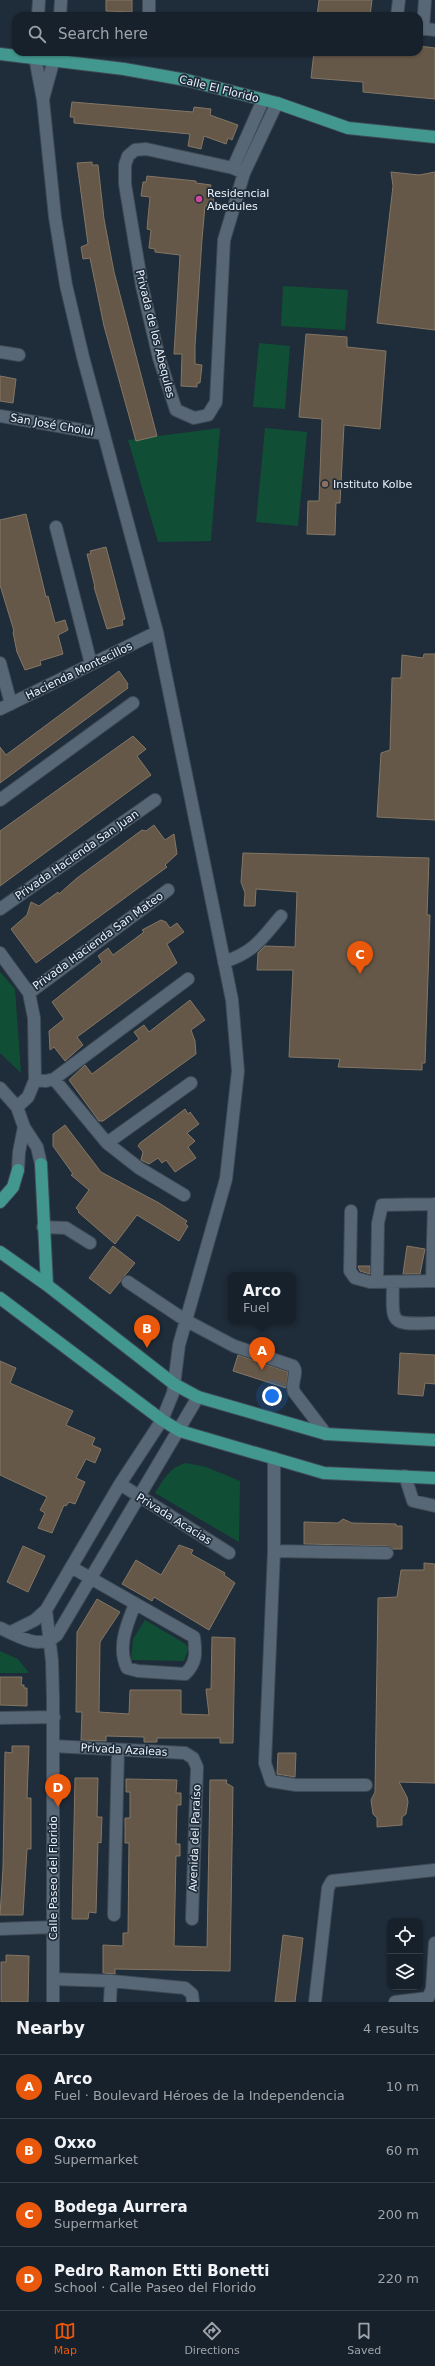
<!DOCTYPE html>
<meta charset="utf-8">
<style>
:root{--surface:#17212b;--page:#202933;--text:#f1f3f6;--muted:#9ea3a9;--line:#363e47;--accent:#ea580c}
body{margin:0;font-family:"DejaVu Sans",sans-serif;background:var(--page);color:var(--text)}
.controls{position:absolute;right:12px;bottom:12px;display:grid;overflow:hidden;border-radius:8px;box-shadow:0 1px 3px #0004}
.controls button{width:36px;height:36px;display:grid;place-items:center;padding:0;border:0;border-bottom:1px solid var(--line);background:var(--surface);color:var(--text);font:20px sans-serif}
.you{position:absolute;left:272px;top:1396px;width:14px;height:14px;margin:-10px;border:3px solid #fff;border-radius:50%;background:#1a73e8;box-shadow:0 0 0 6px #1a73e833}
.badge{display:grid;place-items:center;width:26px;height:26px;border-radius:50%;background:var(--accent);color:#fff;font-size:13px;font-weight:700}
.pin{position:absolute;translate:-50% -33px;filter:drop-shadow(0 1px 2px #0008)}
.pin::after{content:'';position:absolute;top:21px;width:14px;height:12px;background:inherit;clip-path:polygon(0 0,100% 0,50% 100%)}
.popup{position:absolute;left:228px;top:1272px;width:68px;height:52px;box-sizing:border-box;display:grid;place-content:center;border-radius:8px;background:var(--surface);filter:drop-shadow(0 1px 3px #0005);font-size:13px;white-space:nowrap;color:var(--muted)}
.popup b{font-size:15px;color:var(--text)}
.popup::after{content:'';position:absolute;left:50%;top:100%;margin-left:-8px;border:8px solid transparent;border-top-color:var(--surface)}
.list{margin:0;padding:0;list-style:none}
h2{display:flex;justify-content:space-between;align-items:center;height:52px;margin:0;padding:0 16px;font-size:17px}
h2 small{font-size:13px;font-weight:400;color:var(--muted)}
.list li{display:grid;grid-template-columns:26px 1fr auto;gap:12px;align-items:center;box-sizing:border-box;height:64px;padding:0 16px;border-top:1px solid var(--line)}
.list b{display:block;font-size:15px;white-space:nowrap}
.list p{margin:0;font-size:13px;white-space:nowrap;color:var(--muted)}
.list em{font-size:13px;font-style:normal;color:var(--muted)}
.icon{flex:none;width:22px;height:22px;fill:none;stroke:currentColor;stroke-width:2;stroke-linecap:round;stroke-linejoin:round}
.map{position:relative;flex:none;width:435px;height:2002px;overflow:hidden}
.search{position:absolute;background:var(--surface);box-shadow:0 1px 3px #0004;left:12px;right:12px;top:12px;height:44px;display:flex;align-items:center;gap:10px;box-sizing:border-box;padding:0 14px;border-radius:12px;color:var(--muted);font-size:15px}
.sheet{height:308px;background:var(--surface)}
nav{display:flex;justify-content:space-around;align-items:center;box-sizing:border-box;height:56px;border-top:1px solid var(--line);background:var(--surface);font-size:11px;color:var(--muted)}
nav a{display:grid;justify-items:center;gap:2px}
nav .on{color:var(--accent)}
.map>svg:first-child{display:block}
</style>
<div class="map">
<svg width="435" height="2002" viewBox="0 0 435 2002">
<rect width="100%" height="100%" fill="#1f2c39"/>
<path fill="#104f35" d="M283,286l65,4 -3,40 -64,-4z
M259,343l31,3 -5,63 -32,-2z
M220,428l-9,113 -53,1 -30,-102z
M265,428l42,4 -9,94 -42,-4z
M0,972l15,17 6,84 -21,-20z
M186,1463l20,4 34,14 -1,61 -84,-49c8,-13 15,-26 31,-30z
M145,1620l39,23 5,5 -5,13 -53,-1 2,-21z
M0,1651l18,8 11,14h-29z"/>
<path fill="#655848" stroke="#837665" d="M106,0h26v12l-26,-1z
M319,0h53l-2,16h-53z
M419,46l16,2v51l-72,-7v-10l-52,-4 3,-26h105z
M72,102l121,10 1,-5 17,2 -1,6 28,10 -6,15 -4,-2 -2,6 -22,-8 -3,13 -13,-3 2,-12 -116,-11v-6h-4z
M92,162v3h6l6,54 10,53 43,164 -21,5 -32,-115 -14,-68 -7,1 -2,-12 7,-3 -11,-81z
M391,172l28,3 16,-3v158l-58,-7 16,-137z
M147,176l49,5v2l15,2 -1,6h4l-1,15h-8l-3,33 -7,107v18l7,1 -2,18h-3v4l-16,-1 1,-32h-8l6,-99 -25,-3v-3l-6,-1 2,-18 -4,-1 3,-32 -9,-1 2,-14h3z
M306,334l41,3v10l39,4 -6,78 -36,-4 -4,78h-4l-1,32 -28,-1 1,-33h11l3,-82 -23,-2z
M0,376l16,3 -3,24 -13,-2z
M26,514l20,83 2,-1 7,27 10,-3 3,10 -10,5 5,19 -23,7 1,4 -16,5 -8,-18 -4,-20 1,-1 -14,-46v-65z
M106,547l19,72 -3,1 1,5 -16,4 -13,-42h1l-8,-33h4l-1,-3z
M424,654h11v166l-58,-3 4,-64 9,-3 2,-72h9l1,-23 21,3z
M119,671l9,13 -1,2 1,2 -128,95v-36l6,8z
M133,736l13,13 -9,7 14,19 -151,111v-55z
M154,825l11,15 9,-6 3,20 -12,11 2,2 -131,96 -25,-34 16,-14 4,-13 8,4 19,-14 1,2 18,-16 65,-48 4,1z
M243,853l186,5 -2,57h3l-1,33 -4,115h-3v7l-84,-3 2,-8 -51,-2 4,-87h-36l1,-17 7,-7 30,1 2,-55 -41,-3 -1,17h-11l1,-13 -4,-11z
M161,920l5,2 4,6 7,-5 7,9 -17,12 10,19 -100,74 6,8 -18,16 -11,-14 -4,3 -1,-19 15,-12 -12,-17 50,-40 -4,-6 10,-8 5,7 31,-23 -2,-2z
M190,1000l15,20 -14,10 4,11 1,13 -93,67h-4l-30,-41 16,-15 7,9 47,-35 -5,-7 10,-7 5,7z
M185,1109l3,5 2,-2 9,12 -12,9 8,8 -7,6 8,11 -21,14 -9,-12 -4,3 -4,-5 -9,6 -8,-4 2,-8 -5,-6 2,-3z
M65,1125l36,47 58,31 28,18 -2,3 3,2 -9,15 -42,-26 -22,29 -37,-32 1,-1 -3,-3 13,-18 -18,-15 2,-1 -20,-28v-12z
M113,1246l22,17 -25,31 -21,-16z
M407,1246l18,3 -5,25h-17z
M358,1266h12v8l-10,-3z
M400,1353l35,2v29l-10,-1 -2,13 -25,-2z
M238,1355l50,17 -2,16 -53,-17z
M0,1361l16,7 -6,15 63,28 -7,14 29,13 -3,7 9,4 -6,14 -9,-4 -10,19 9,4 -10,22 -6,-2 -3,4 -2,-1 -12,28 -14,-5 7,-15 -5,-3 7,-13 -47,-22z
M343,1519l9,4 44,1v2h6v23h-9l-6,-3 -83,-2v-22l34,1z
M179,1545l14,5 -2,4 34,19 -1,2 11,8 -26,47 -55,-33 -2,4 -30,-17 14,-24 25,15z
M23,1546l22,10 -17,36 -21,-10z
M424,1563l11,1v219l-36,-1 8,15 1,5 -2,12 -4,3v8l-25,2v-9l-4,-4 -2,-14 4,-8 3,-194 19,-1 4,-27h23z
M97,1599l23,13 -20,30 -1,70 30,2 1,-24h51v24l28,1 -3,-26h5l1,-52 23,1 -2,105h-13v-5h-63v4h-13v-5l-38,-1v5l-25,-1 1,-28h-6l1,-80z
M0,1677h22l-1,8h3v3h3v18l-27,-1z
M12,1746h17l-2,52h4v51h-4l-4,66h-23l3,-47 2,-116 7,1z
M278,1753h18l-1,24 -18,-3z
M75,1778h23l-1,39h5l-1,26 -3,-1 -2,71 -7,-1 -1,7h-16z
M126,1779l51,1 -1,13h5v12h-4l-1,39h4v12h-4l-2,90 33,1 3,-167h17l-1,3 7,4 -3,184 -115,-2v5l-12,-1v-28l20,1v-13h5l1,-90h-4v-25h5v-26h-4z
M283,1935l20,3 -8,64h-20z
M6,1955l23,1 -1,46h-27v-40h5z"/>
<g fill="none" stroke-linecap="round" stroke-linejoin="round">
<g stroke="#3e4a55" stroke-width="14">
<path id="minor" d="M149,0v14
M38,16l1,-16
M60,16l1,-16
M397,16l2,-16
M419,28l16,2
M423,29l2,-29
M43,99l13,-47
M233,168l30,-68
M244,173l-11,-5 -87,-19 -11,1 -7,6 -3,9v19l17,102 17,72 17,52 18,8 14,-3 8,-13 8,-162 20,-67 33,-70
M0,352l19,3
M0,416l104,18
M56,527l35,137
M0,663l11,41
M0,709l157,-77
M0,800l133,-97
M0,909l155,-109
M0,953l29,40 5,25 1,62 -7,17 -11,10
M224,962c30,-10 37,-22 57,-46
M29,993l139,-103
M54,1079l53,64 32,25 45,27
M35,1080l11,1 8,-2 134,-100
M0,1088l17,19 7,20 13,20 4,17
M107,1143l84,-60
M18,1170l1,-18 5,-25
M351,1211l-1,60 5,7 15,4 65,-1
M43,1227l23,1 24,15
M432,1281l2,-77
M128,1282l57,38 49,26 59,20c6,7 -3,17 1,26l32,42
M377,1282l1,-59 4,-18 53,-1
M393,1282c-1,45 -3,42 42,41
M274,1458v93l-9,212 6,18 25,4h70
M405,1476l8,25 22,5
M120,1484l109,69
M274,1551l113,2
M71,1567l123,70c2,15 3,26 -9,37l-47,-3 -11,-3c-10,-21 0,-44 8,-64
M46,1610l6,51 1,38v303
M0,1628c19,8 39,23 57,7l141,-238
M11,1632l24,-12 11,-10 74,-126 42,-64 11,-27 6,-48 47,-166 12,-108 -6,-71 -75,-368 -74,-275 -17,-72 -11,-68 -12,-117 -9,-48
M0,1718l54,-1
M53,1746l132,7 8,5 4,9 -5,152
M114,1915l4,-165
M0,1929l53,-2
M53,1979l58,2 74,7 7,6 1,8
M110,2002l1,-21
M315,2002l13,-114 4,-7 103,-11
M395,2002l33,-4 4,-9 3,-46"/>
</g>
<g stroke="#3e4a55" stroke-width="14">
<path id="major" d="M0,54l124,15 62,11 91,23 71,25 87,9
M41,1164l6,121
M0,1202l13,-15 5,-17
M0,1252l47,33 127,99 24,13 128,37 109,6
M0,1298l162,122 18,11 144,42 111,5"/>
</g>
<use href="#minor" stroke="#586776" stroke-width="12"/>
<use href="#major" stroke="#42988e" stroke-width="12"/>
</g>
<circle fill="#d1479c" stroke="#1f2c39" stroke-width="1.5" cx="199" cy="199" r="4"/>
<circle fill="#8d6e63" stroke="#1f2c39" stroke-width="1.5" cx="325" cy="484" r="4"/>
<g text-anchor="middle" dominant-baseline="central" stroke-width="3.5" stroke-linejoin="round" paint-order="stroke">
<g font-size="11" fill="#eaf3fc" stroke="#1f2c39">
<text transform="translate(219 89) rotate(14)">Calle El Florido</text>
<text transform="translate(155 334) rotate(76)">Privada de los Abequles</text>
<text transform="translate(52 425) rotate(10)">San José Cholul</text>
<text transform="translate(79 671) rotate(-26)">Hacienda Montecillos</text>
<text transform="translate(77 855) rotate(-35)">Privada Hacienda San Juan</text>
<text transform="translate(98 941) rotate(-36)">Privada Hacienda San Mateo</text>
<text transform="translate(174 1519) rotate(32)">Privada Acacias</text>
<text transform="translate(124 1750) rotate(3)">Privada Azaleas</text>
<text transform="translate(195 1838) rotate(-88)">Avenida del Paraíso</text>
<text transform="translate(53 1878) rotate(-90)">Calle Paseo del Florido</text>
</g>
<g font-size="11" fill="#eaf3fc" stroke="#1f2c39" text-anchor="start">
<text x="207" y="193">Residencial<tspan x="207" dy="13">Abedules</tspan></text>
<text x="333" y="484">Instituto Kolbe</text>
</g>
</g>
</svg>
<div class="controls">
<button><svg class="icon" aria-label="locate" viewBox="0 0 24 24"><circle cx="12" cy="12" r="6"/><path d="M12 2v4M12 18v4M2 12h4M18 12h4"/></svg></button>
<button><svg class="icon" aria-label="layers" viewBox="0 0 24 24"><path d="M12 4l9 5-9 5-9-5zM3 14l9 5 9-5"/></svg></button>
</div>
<div class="you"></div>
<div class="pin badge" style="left:262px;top:1370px">A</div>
<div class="popup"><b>Arco</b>Fuel</div>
<div class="pin badge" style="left:147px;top:1348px">B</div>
<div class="pin badge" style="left:360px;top:974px">C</div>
<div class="pin badge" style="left:58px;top:1807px">D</div>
<div class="search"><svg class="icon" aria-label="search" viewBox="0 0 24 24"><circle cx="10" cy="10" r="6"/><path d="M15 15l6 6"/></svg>Search here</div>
</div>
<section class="sheet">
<h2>Nearby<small>4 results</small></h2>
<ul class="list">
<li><span class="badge">A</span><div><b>Arco</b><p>Fuel · Boulevard Héroes de la Independencia</p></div><em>10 m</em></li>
<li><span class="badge">B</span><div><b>Oxxo</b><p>Supermarket</p></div><em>60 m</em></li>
<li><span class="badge">C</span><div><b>Bodega Aurrera</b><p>Supermarket</p></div><em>200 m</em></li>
<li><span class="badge">D</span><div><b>Pedro Ramon Etti Bonetti</b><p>School · Calle Paseo del Florido</p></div><em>220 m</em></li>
</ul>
</section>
<nav>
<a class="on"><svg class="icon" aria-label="map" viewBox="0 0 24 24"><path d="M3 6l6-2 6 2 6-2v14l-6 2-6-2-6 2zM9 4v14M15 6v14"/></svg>Map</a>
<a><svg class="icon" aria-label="directions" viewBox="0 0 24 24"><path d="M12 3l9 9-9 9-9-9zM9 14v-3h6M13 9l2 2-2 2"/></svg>Directions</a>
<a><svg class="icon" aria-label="saved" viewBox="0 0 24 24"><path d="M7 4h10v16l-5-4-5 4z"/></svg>Saved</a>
</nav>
